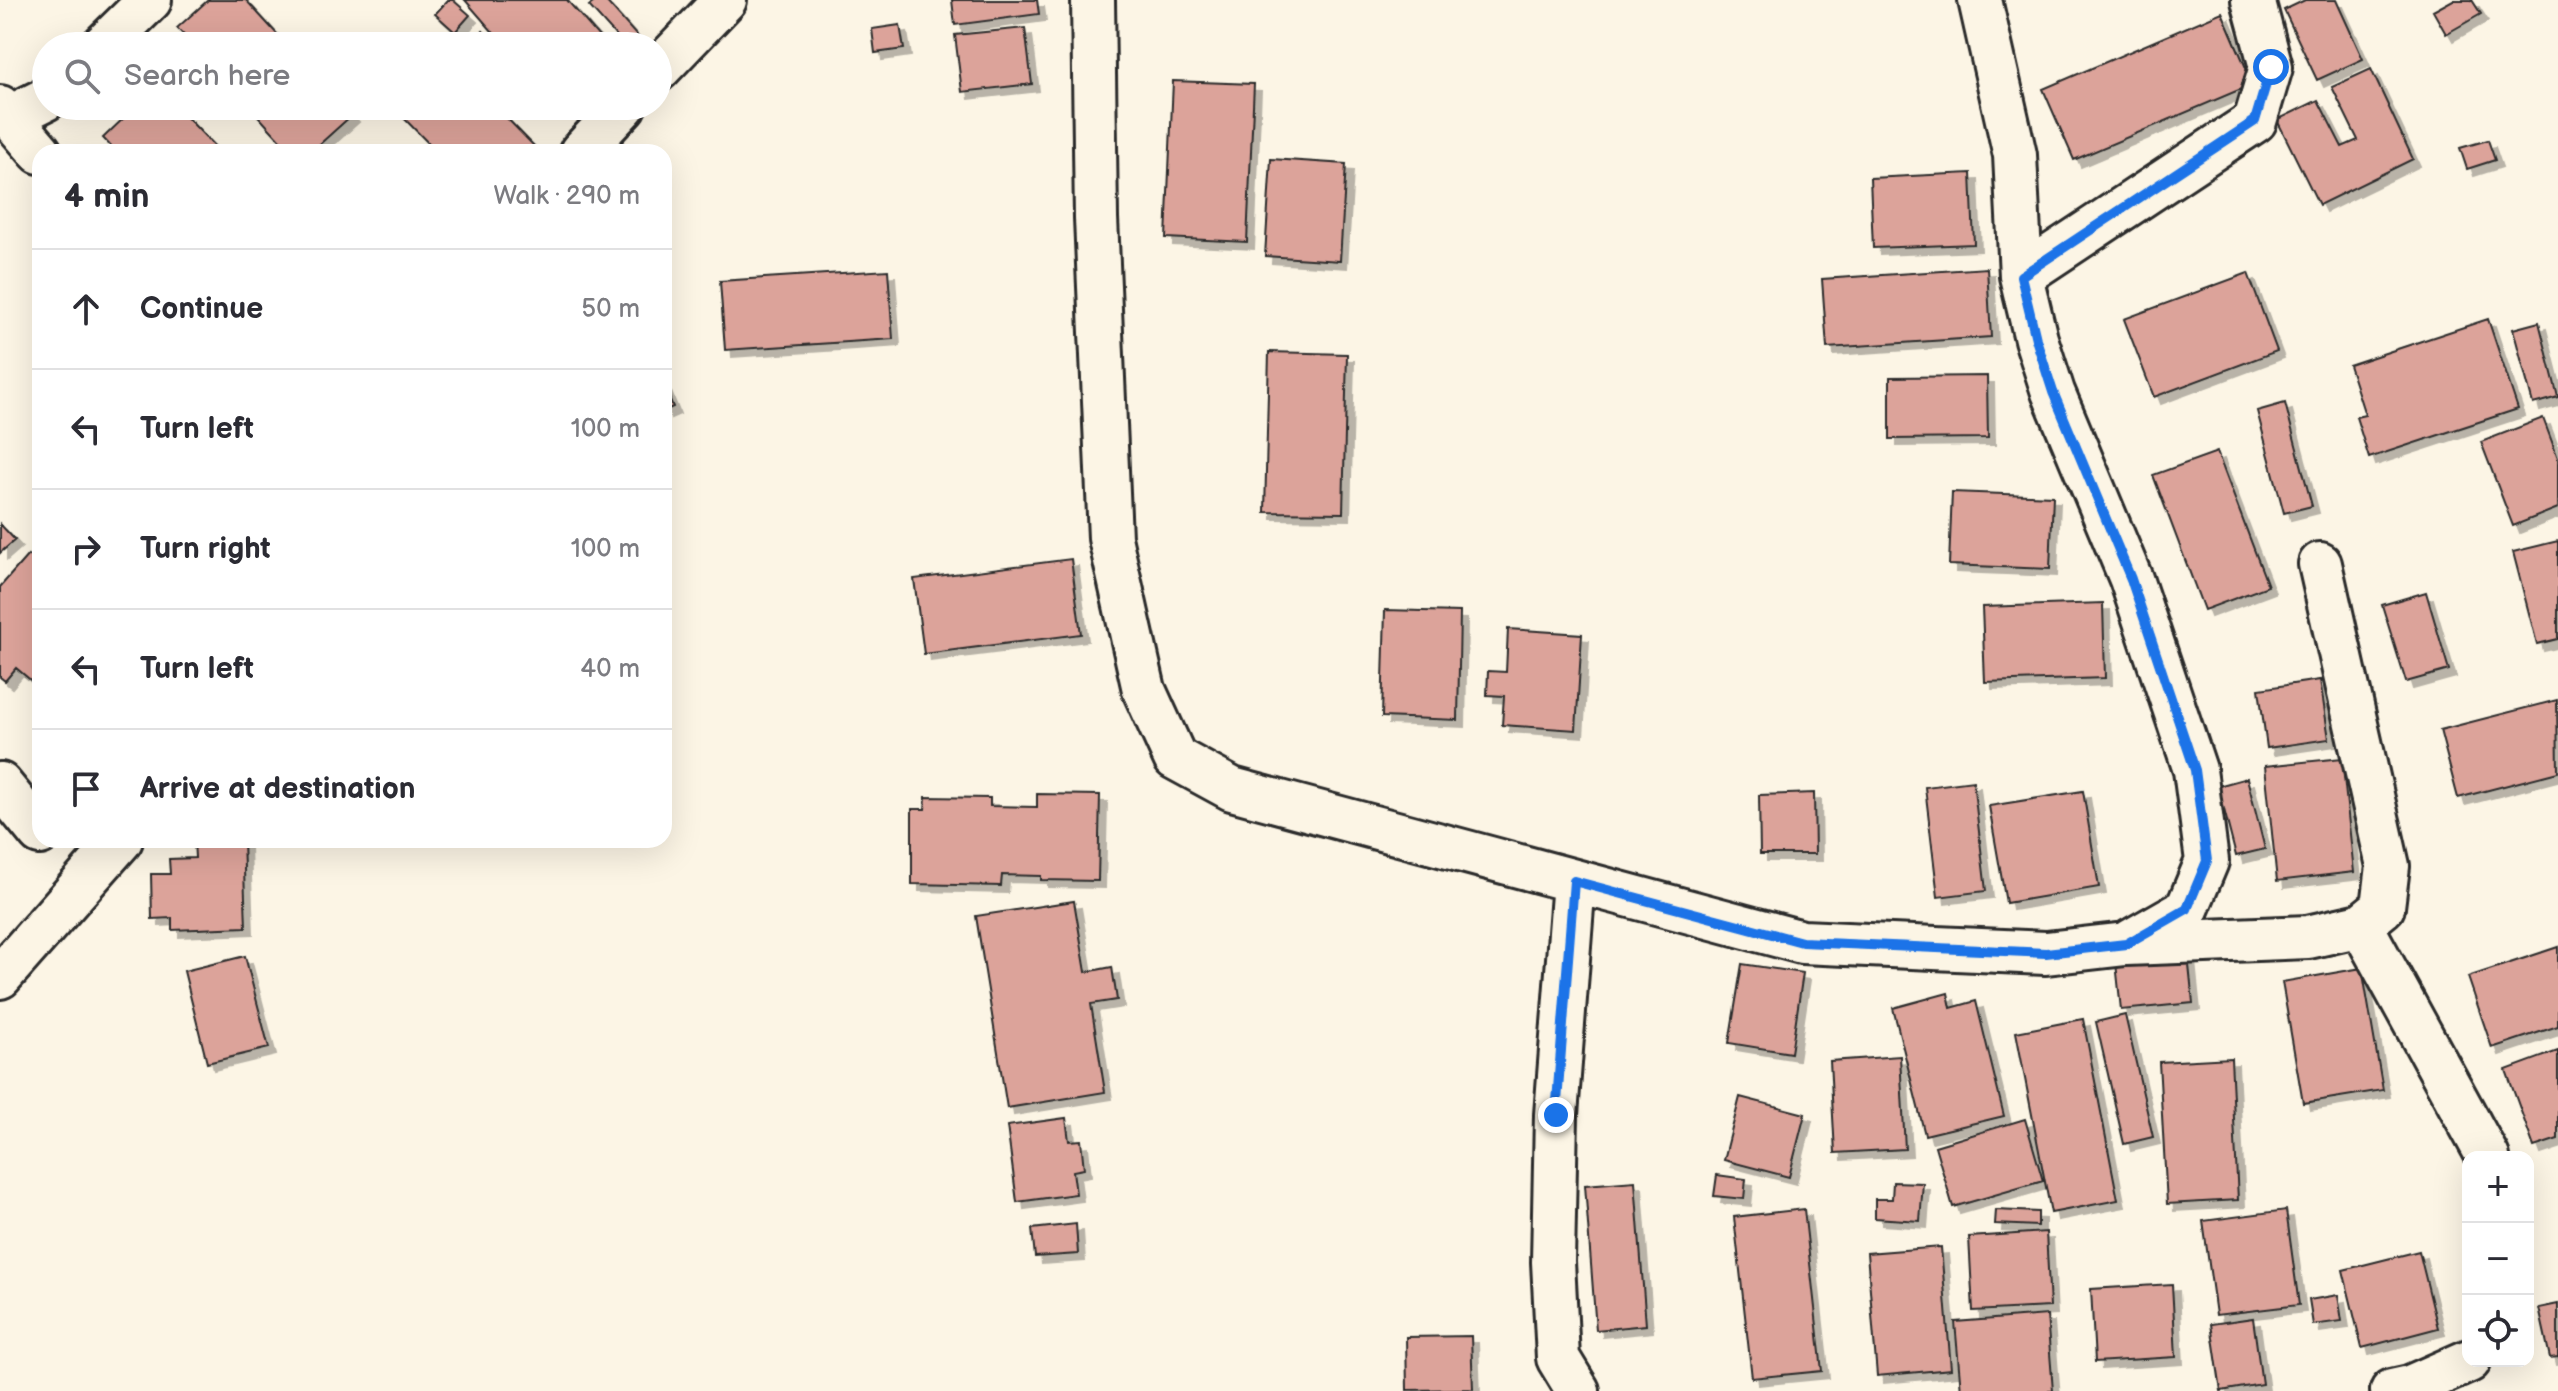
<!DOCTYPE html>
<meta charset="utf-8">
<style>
:root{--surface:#fff;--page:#f2f2f3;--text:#2b2b33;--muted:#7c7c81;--line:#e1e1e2}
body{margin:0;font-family:"Balsamiq Sans",sans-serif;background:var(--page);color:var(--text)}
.controls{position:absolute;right:24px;bottom:24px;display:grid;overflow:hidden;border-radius:16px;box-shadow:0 8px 32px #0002}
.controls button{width:72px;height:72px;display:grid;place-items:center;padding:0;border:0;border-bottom:2px solid var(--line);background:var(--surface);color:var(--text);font:40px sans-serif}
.stop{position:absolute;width:24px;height:24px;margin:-18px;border:6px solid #1a73e8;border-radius:50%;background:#fff}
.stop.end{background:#1a73e8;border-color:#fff;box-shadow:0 2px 8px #0008}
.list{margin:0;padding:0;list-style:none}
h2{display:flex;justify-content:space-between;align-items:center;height:104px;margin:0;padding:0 32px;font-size:34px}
h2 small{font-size:26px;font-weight:400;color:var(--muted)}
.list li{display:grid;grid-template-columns:52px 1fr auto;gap:24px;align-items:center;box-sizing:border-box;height:120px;padding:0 32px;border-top:2px solid var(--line)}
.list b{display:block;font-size:30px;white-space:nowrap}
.list em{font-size:26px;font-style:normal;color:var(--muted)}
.icon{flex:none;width:44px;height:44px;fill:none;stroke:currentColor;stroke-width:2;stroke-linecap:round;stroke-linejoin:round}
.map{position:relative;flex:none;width:2558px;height:1391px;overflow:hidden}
.search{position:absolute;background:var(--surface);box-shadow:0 8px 32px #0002;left:32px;top:32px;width:640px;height:88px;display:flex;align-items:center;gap:20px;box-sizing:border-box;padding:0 28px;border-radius:44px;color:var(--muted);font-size:30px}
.panel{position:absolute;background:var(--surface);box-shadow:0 8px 32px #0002;left:32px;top:144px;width:640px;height:704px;border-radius:24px}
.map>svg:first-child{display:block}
</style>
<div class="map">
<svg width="2558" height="1391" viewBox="0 0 2558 1391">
<defs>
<filter id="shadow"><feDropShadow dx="7" dy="7" stdDeviation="0" flood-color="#0004"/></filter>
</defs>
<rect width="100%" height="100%" fill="#fcf5e5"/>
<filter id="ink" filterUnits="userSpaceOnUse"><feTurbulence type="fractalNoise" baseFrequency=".0125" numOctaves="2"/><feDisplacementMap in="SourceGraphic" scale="16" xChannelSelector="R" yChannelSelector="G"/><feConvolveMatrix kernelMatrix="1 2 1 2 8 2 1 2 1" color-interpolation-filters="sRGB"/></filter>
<g filter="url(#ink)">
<path fill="#dca39a" stroke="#2b2b2b" stroke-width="2" filter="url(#shadow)" d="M208,0h38l42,46h-94l-17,-18z
M448,0h5l17,15 -15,17 -20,-18z
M465,0h102l40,46h-102z
M597,0h8l40,45 -20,1 -36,-40z
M952,0h85l2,14 -84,11z
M2305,0h31l27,59 -46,21 -33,-70z
M2453,0h19l9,14 -35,20 -13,-23z
M2222,12l31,72 -179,76 -31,-71z
M900,25l4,24 -29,4 -3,-24z
M1025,28l7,56 -70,8 -7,-57z
M483,31l13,15h-29z
M2371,69l42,90 -94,46 -42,-85 41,-20 24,47 16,-7 -26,-53z
M1173,81l81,3 -7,158 -81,-4z
M122,106h54l44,46h-104l-13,-14 26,-25z
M249,106h94l9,9 -41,37h-20z
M392,106h103l45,46h-103z
M2488,140l7,20 -28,9 -7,-21z
M1271,159l75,5 -6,97 -75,-5z
M1971,173l3,71 -101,4 -3,-70z
M1987,268l4,69 -164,11 -5,-69z
M888,270l5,69 -168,11 -5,-69z
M2248,273l29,78 -123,46 -30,-78z
M2488,319l30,90 -149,49 -13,-41 9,-2 -16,-50z
M2539,322l19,75 -25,7 -20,-75z
M1269,352l78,2 -4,159 -78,-1z
M1987,376l1,62 -98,1v-62z
M664,385l9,22 -9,4z
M2285,403l27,103 -28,7 -27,-102z
M2543,418l15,40v50l-45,18 -32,-84z
M2217,452l51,134 -64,24 -51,-135z
M1952,492l101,4 -3,73 -101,-4z
M0,524l15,16 -15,13z
M2558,541v98l-21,5 -24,-92z
M28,555l12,10v123l-24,-20 -11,13 -5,-4v-90z
M1071,559l10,75 -157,20 -10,-75z
M2426,592l23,78 -43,12 -24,-77z
M2103,603l2,75 -120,4 -3,-75z
M1385,610l75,2 -2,108 -76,-3z
M1508,629l74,5 -6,96 -74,-5 2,-29 -17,-1 1,-24 18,1z
M2320,680l9,59 -62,9 -8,-59z
M2557,700l1,72 -100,26 -18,-68z
M2342,758l12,114 -77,9 -12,-115z
M2247,778l18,71 -29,7 -18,-70z
M1973,781l13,110 -48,6 -13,-110z
M2083,791l16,96 -93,16 -17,-97z
M1814,793l1,61h-55l-1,-59z
M1037,794l63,1 -2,86 -57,-1v-4l-39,-1 -1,11 -89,-2v-75h13l1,-12 64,1v8l47,1z
M194,840h49l3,87 -74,3v-12l-20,1 -1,-45h19l-1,-15 26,-1z
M1074,901l12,71 26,-5 5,33 -26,4 14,88 -98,16 -31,-192z
M2558,947v79l-66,22 -24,-71z
M2188,955l5,48 -72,7 -5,-47z
M245,956l24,92 -62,15 -23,-92z
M1742,964l61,9 -12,80 -62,-10z
M2362,968l21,122 -80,13 -21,-121z
M1948,993l3,15 25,-7 28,115 -79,19 -32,-127z
M2125,1015l28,122 -29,7 -28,-122z
M2083,1019l35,181 -67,13 -35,-181z
M2558,1051v88l-24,8 -28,-77z
M1900,1056l5,93 -70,4 -5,-92z
M2231,1058l7,142 -71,4 -8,-142z
M1740,1097l65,17 -16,63 -65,-17z
M1066,1118l3,23 12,-1 3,29 -11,2 3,23 -59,8 -10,-76z
M2025,1119l18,62 -90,26 -18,-61z
M1717,1175l29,4 -2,20 -30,-3z
M1635,1181l11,144 -50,5 -11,-145z
M1893,1182l30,1 -3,38 -45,-3v-19h17z
M1804,1209l18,162 -70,7 -18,-161z
M1996,1210l42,2v14l-43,-2z
M2286,1210l13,95 -83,10 -13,-94z
M1076,1224l2,30 -43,3 -3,-28z
M2046,1232l4,75 -77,4 -4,-74z
M1941,1247l10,122 -74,7 -10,-123z
M2419,1251l19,77 -76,20 -19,-78z
M2172,1284l4,73 -81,5 -4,-73z
M2338,1295l4,26 -29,4 -4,-25z
M2558,1304v53l-8,1 -11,-50z
M2047,1315l6,76h-92l-6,-69z
M2253,1318l9,66 -41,7 -10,-67z
M1471,1336l2,53 -66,1 -1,-53z"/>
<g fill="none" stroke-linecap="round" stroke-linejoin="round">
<g stroke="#2b2b2b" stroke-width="48">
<path id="minor" d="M1093,0l3,218 14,320 34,152 31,68 57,31 570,153 244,11 80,-9 182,-7 53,-12 22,-18 5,-41 -68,-302
M1980,0l35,155 6,121 15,63 17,53 78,187 64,191 12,91 -20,48 -56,32
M103,46l47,-46
M658,70l67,-70
M0,107l10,10 36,-18
M10,117l30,35
M581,152l43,-46
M2021,276l234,-155 16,-54 -18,-67
M0,784l40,49
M1574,881l-18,234 -3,147 5,96 20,33
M2361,925l127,232
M0,977l121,-137
M2392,1391l18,-4 59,-26"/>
</g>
<use href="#minor" stroke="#fcf5e5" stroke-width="42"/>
</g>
</g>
<g fill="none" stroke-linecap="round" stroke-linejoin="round" filter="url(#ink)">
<path stroke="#1a73e8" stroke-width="10" d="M1556,1115l18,-234 228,61 244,11 80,-9 61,-35 20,-48 -12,-91 -64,-191 -78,-187 -17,-53 -15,-63 234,-155 16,-54"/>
</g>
</svg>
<div class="controls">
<button>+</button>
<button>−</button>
<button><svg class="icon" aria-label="locate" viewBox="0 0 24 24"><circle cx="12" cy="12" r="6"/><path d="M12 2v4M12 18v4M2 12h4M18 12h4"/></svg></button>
</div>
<div class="stop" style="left:2271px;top:67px"></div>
<div class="stop end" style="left:1556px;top:1115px"></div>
<div class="search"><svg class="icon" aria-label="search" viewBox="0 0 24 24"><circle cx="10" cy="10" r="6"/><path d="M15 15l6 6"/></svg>Search here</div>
<section class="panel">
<h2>4 min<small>Walk · 290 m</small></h2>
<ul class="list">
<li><svg class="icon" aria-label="ahead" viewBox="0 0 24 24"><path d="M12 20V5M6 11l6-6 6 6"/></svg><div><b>Continue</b></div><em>50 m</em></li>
<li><svg class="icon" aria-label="left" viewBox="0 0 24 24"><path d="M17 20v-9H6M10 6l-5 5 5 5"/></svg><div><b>Turn left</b></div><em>100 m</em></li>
<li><svg class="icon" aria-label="right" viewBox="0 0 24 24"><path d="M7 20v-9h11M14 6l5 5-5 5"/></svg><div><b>Turn right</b></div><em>100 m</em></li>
<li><svg class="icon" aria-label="left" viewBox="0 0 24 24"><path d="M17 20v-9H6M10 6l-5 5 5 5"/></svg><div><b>Turn left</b></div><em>40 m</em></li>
<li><svg class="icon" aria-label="arrive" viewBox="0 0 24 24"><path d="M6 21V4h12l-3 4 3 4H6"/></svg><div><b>Arrive at destination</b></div></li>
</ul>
</section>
</div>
